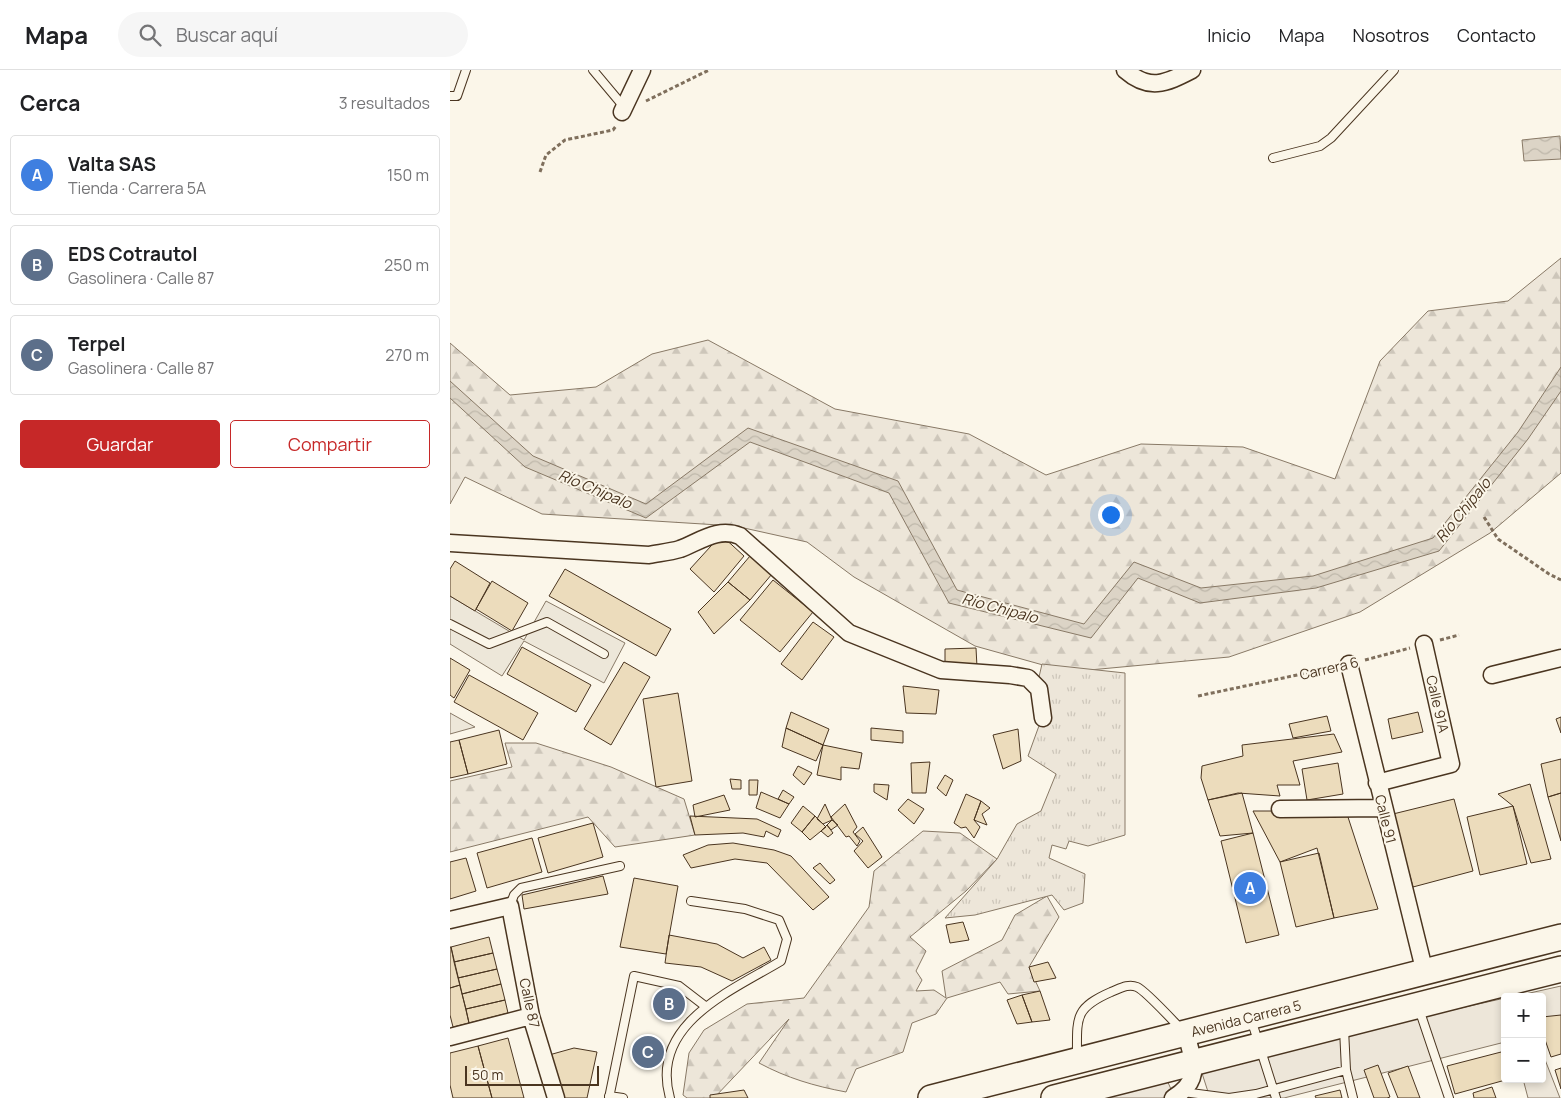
<!DOCTYPE html>
<html lang="es">
<meta charset="utf-8">
<style>
:root{--surface:#fff;--page:#f6f6f6;--text:#202124;--muted:#757577;--line:#e0e0e0;--accent:#c62828}
body{margin:0;font-family:Manrope,sans-serif;background:var(--page);color:var(--text)}
.controls{position:absolute;right:15px;bottom:15px;display:grid;overflow:hidden;border-radius:5px;box-shadow:0 2px 8px #0003}
.controls button{width:45px;height:45px;display:grid;place-items:center;padding:0;border:0;border-bottom:1px solid var(--line);background:var(--surface);color:var(--text);font:25px sans-serif}
.scale{position:absolute;left:15px;bottom:12px;width:134px;box-sizing:border-box;padding-left:5px;border:2px solid #4a3520;border-top:0;font-size:14px;line-height:18px;white-space:nowrap;color:#4a3520;-webkit-text-stroke:4px #fbf6e9;paint-order:stroke}
.you{position:absolute;left:660px;top:444px;width:18px;height:18px;margin:-12px;border:4px solid #fff;border-radius:50%;background:#1a73e8;box-shadow:0 0 0 8px #1a73e833}
.badge{display:grid;place-items:center;width:32px;height:32px;border-radius:50%;background:var(--accent);color:#fff;font-size:16px;font-weight:700}
.pin{position:absolute;translate:-50% -50%;border:2px solid #fff;box-shadow:0 1px 5px #0006}
.list{margin:0;padding:0;list-style:none}
h2{display:flex;justify-content:space-between;align-items:center;height:65px;margin:0;padding:0 20px;font-size:21px}
h2 small{font-size:16px;font-weight:400;color:var(--muted)}
.list li{display:grid;grid-template-columns:32px 1fr auto;gap:15px;align-items:center;box-sizing:border-box;height:80px;margin:0 10px 10px;padding:0 10px;border:1px solid var(--line);border-radius:5px}
.list b{display:block;font-size:19px;white-space:nowrap}
.list p{margin:0;font-size:16px;white-space:nowrap;color:var(--muted)}
.list em{font-size:16px;font-style:normal;color:var(--muted)}
.actions{display:flex;gap:10px;padding:15px 20px}
.actions a{flex:1;padding:11px 0;border:1px solid var(--accent);border-radius:5px;text-align:center;font-size:18px;color:var(--accent)}
.actions .main{background:var(--accent);color:#fff}
.icon{flex:none;width:28px;height:28px;fill:none;stroke:currentColor;stroke-width:2;stroke-linecap:round;stroke-linejoin:round}
.map{position:relative;flex:none;width:1111px;height:1028px;overflow:hidden}
header{display:flex;align-items:center;gap:30px;box-sizing:border-box;height:70px;padding:0 25px;background:var(--surface);border-bottom:1px solid var(--line)}
header strong{font-size:24px}
nav{display:flex;gap:28px;margin-inline-start:auto;font-size:18px}
.search{width:350px;height:45px;background:var(--page);display:flex;align-items:center;gap:12px;box-sizing:border-box;padding:0 18px;border-radius:28px;color:var(--muted);font-size:19px}
main{display:flex}
aside{flex:1;background:var(--surface)}
.map>svg:first-child{display:block}
</style>
<header>
<strong>Mapa</strong>
<div class="search"><svg class="icon" aria-label="search" viewBox="0 0 24 24"><circle cx="10" cy="10" r="6"/><path d="M15 15l6 6"/></svg>Buscar aquí</div>
<nav><a>Inicio</a><a>Mapa</a><a>Nosotros</a><a>Contacto</a></nav>
</header>
<main>
<aside>
<h2>Cerca<small>3 resultados</small></h2>
<ul class="list">
<li><span class="badge" style="background:#3f7fe0">A</span><div><b>Valta SAS</b><p>Tienda · Carrera 5A</p></div><em>150 m</em></li>
<li><span class="badge" style="background:#5c6f8a">B</span><div><b>EDS Cotrautol</b><p>Gasolinera · Calle 87</p></div><em>250 m</em></li>
<li><span class="badge" style="background:#5c6f8a">C</span><div><b>Terpel</b><p>Gasolinera · Calle 87</p></div><em>270 m</em></li>
</ul>
<div class="actions"><a class="main">Guardar</a><a>Compartir</a></div>
</aside>
<div class="map">
<svg width="1111" height="1028" viewBox="0 0 1111 1028">
<defs>
<pattern id="forest-firs" width="22" height="20" patternUnits="userSpaceOnUse" patternTransform="scale(1.25)"><rect width="22" height="20" fill="#ede6d9"/><path d="M5 1l3.5 6h-7zM16 11l3.5 6h-7z" fill="#cdc6ba"/></pattern>
<pattern id="park-tufts" width="24" height="20" patternUnits="userSpaceOnUse" patternTransform="scale(1.25)"><rect width="24" height="20" fill="#ede6d9"/><path d="M3 7l-1-3M5 7V3M7 7l1-3M15 17l-1-3M17 17v-4M19 17l1-3" fill="none" stroke="#cdc6ba"/></pattern>
<pattern id="water-waves" width="16" height="10" patternUnits="userSpaceOnUse" patternTransform="scale(1.25)"><rect width="16" height="10" fill="#dcd4c6"/><path d="M0 5q4-4 8 0t8 0" fill="none" stroke="#beb7aa"/></pattern>
</defs>
<rect width="100%" height="100%" fill="#fbf6e9"/>
<path fill="#ede6d9" stroke="#887966" d="M1111,916v42l-19,4v-35h-30z
M1055,928v44l-221,56h-74l-10,-31z
M1092,982l18,46h-32l-5,-19h19z
M716,1008l9,20h-85z"/>
<path fill="url(#forest-firs)" stroke="#887966" d="M1111,188v215l-71,60 -130,79 -131,45 -161,15 -93,-26 -121,-69 -47,-35 -72,-16 -193,-12 -77,-37 -15,27v-161l60,52 86,-8 56,-33 56,-14 127,69 134,25 77,41 95,-31 102,3 92,32 45,-118 48,-50 80,-10z
M55,673h31l75,24 73,32 11,36 -80,12 -27,-30 -138,35v-71l62,-14z
M473,761l37,2 37,26 -31,32 -56,46 16,14 -10,20 6,9 -6,11 18,-1 12,8 -4,-27 60,-31 13,-25 32,-19 12,21 -30,50 11,24 -32,3 -8,-12 -53,16 -11,16 -24,9 -9,29 -47,17 -10,23c-32,-6 -59,-14 -87,-29l30,-44 -75,79h-27l-4,-3 6,-42 15,-23 43,-26 57,-6 65,-91 5,-36z"/>
<path fill="url(#park-tufts)" stroke="#887966" d="M592,594l83,9v162l-37,11 -19,-5 -3,8 -14,-4 -3,13 36,16 -2,29 -19,7 -12,-15 -77,20 -30,3 52,-59 20,-35 24,-13 15,-37 -28,-18 12,-33 -4,-33z"/>
<path fill="#ede7d9" stroke="#887966" d="M0,526l74,44 22,-39 79,42 -21,40 -80,-42 -22,35 -52,-32z
M0,643l25,14 -25,7z"/>
<path fill="url(#water-waves)" stroke="#887966" d="M1110,66l1,23 -37,2 -2,-21z
M1111,297v24l-33,48 -89,112 -123,37 -116,15 -62,-25 -47,60 -142,-35 -60,-110 -139,-51 -104,76 -121,-51 -75,-69v-17l83,75 113,48 102,-76 150,53 59,109 127,34 50,-62 67,26 112,-12 120,-38 85,-106z"/>
<path fill="#ecdcbc" stroke="#4a3520" d="M271,465l23,21 -30,36 -24,-23z
M300,486l22,18 -22,26 -22,-18z
M5,491l35,22 -15,28 -25,-15v-27z
M115,499l106,60 -15,27 -107,-60z
M323,510l40,32 -33,40 -40,-32z
M42,511l36,22 -16,28 -36,-22z
M278,512l22,18 -36,34 -16,-22z
M363,552l21,15 -32,43 -21,-16z
M72,577l69,38 -15,27 -69,-38z
M526,578l1,19h-32v-18z
M0,588l20,12 -16,28 -4,-3z
M174,592l26,15 -39,68 -27,-16z
M19,605l69,38 -15,27 -69,-38z
M453,616l36,4 -3,24 -30,-1z
M228,623l14,88 -36,6 -13,-88z
M341,642l38,17 -6,16 -37,-17z
M968,642l5,20 -31,7 -4,-20z
M877,646l4,15 -38,7 -4,-14z
M1111,647v16l-5,-14z
M336,658l37,17 -7,16 -34,-14z
M421,658l32,3v12l-32,-3z
M568,659l3,32 -18,8 -10,-34z
M49,660l8,34 -39,10 -9,-34z
M884,664l8,18 -49,9 7,24h-23l3,11 -42,-3 -30,7 -7,-22 1,-12 41,-10 -1,-11z
M9,670l9,34 -18,4v-36z
M373,675l39,8 -3,16 -18,-2v13l-24,-5z
M1111,689v34l-13,4 -7,-33z
M480,692l-4,31h-14l-1,-30z
M888,693l5,31 -36,6 -5,-31z
M348,696l14,7 -8,12 -11,-10z
M495,705l8,5 -7,16 -9,-8z
M280,709l11,1v9h-9z
M299,710h9l-1,15h-8z
M424,714l15,1 -2,15 -13,-8z
M1080,714l21,75 -20,4 -18,-57 -15,-12z
M333,720l11,7 -5,7 -11,-5z
M311,722l28,12 -9,14 -24,-10z
M792,723l11,40 -33,3 -12,-36z
M1111,723v48l-13,-44z
M516,724l15,7 -7,19 6,7 -6,11 -8,-11 -5,1 -7,-5z
M274,725l6,15 -35,7 -2,-12z
M458,729l16,10 -10,15 -16,-14z
M1004,729l19,72 -60,16 -20,-73z
M531,731l9,7 -8,6 5,11 -13,-5z
M375,734l7,16 -9,4 -6,-5z
M395,734l12,23 -4,5 7,9 -3,5 -8,-10 -3,1 -15,-20z
M353,736l12,10 -13,16 -11,-9z
M1063,736l14,58 -47,11 -13,-58z
M803,741h93l32,98 -44,9 -17,-70 -37,14z
M240,746l67,3 24,11 -3,7 -12,-6 -2,6 -21,-4 -48,2z
M365,746l11,11 -16,13 -8,-8z
M382,750l6,5 -7,5 -4,-5z
M143,753l10,34 -55,16 -10,-35z
M377,755l6,8 -5,4 -7,-6z
M413,757l19,30 -14,11 -14,-17 9,-10 -8,-7z
M803,763l26,102 -33,8 -25,-102z
M82,768l10,34 -55,16 -10,-35z
M283,773l41,7 17,6 38,41 -16,13 -46,-47 -32,-4 -44,9 -8,-13 25,-10z
M869,783l15,65 -38,9 -16,-65z
M16,788l10,33 -26,8v-37z
M370,793l15,17 -5,4 -17,-16z
M153,806l5,18 -84,15 -2,-14z
M184,808l44,8 -12,68 -46,-7z
M513,852l6,18 -19,3 -4,-18z
M219,865l48,9 26,14 21,-11 7,13 -39,21 -31,-14 -36,-4z
M39,867l4,16 -39,9 -3,-15z
M1,877l9,38 -10,3v-41z
M43,883l4,16 -39,9 -4,-16z
M598,892l8,16 -22,4 -5,-15z
M47,899l4,15 -39,10 -4,-16z
M51,914l4,16 -39,9 -4,-15z
M10,915l9,38 -16,4 -3,-12v-27z
M590,921l10,29 -18,2 -10,-27z
M572,925l10,27 -15,2 -10,-24z
M55,930l3,13 -39,10 -3,-14z
M1111,945v39l-10,3 -9,-26v-14z
M58,968l16,60h-32l-14,-52z
M28,976l14,52h-39l-3,-13v-32z
M124,978l23,4 -10,46h-26l-12,-43z
M1055,981v28h4l-54,15 -8,-28z
M928,995l12,32 -3,1h-13l-10,-28z
M958,996l12,32h-22l-10,-25z
M1111,998v21l-6,-19z
M1042,1017l4,11h-22l-1,-5z
M294,1020l4,8h-38v-3z
M890,1020l2,8h-26l-1,-2z"/>
<g fill="none" stroke-linecap="round" stroke-linejoin="round">
<g stroke="#4a3520" stroke-width="10">
<path id="lane" d="M143,0l31,37
M0,26h7l9,-26
M823,88l47,-12 11,-8 63,-68
M0,554l39,20 58,-22 57,32
M60,836l4,-11 7,-7 99,-22
M969,939l30,89
M801,949l25,79
M894,959l2,41 7,28
M627,986c0,-38 -3,-48 34,-64 8,-3 17,-9 26,-5 9,4 36,34 45,43
M733,1022l46,6 27,-4 90,-24
M159,1026l14,2
M159,1028l25,-122 45,10 26,20
M220,1028c-21,-74 61,-107 111,-137l6,-22 -8,-19 -34,-11 -54,-8"/>
</g>
<g stroke="#4a3520" stroke-width="19">
<path id="street" d="M675,0c24,21 40,14 67,0
M172,42l20,-42
M0,473l199,12c10,-2 21,-3 31,-6 21,-8 38,-22 60,-13l109,97 92,37 69,5 18,3 11,11 4,29
M899,594l76,309
M1042,605l69,-17
M927,713l74,-19 -27,-120
M830,739l104,-1
M0,850l60,-14 21,110 25,82
M0,967l81,-21
M723,1028c30,-18 20,-37 13,-65"/>
</g>
<g stroke="#4a3520" stroke-width="28">
<path id="primary" d="M481,1028l630,-161
M604,1028l507,-129"/>
</g>
<path stroke="#7f6f5c" stroke-width="3" stroke-dasharray="4 2.5" stroke-linecap="butt" d="M196,31l63,-31
M90,102l6,-17 19,-15 48,-10 3,-4
M1034,447l14,22 51,35 12,6
M990,570l19,-5
M915,590l45,-12
M748,626l137,-29"/>
<use href="#lane" stroke="#fbf6e9" stroke-width="8"/>
<use href="#street" stroke="#fbf6e9" stroke-width="16"/>
<use href="#primary" stroke="#fbf6e9" stroke-width="25"/>
</g>
<g text-anchor="middle" dominant-baseline="central" stroke-width="4" stroke-linejoin="round" paint-order="stroke">
<g font-size="14" fill="#4a3520" stroke="#fbf6e9">
<text transform="translate(879 598) rotate(-13)">Carrera 6</text>
<text transform="translate(988 634) rotate(77)">Calle 91A</text>
<text transform="translate(936 749) rotate(76)">Calle 91</text>
<text transform="translate(80 933) rotate(78)">Calle 87</text>
<text transform="translate(796 948) rotate(-14)">Avenida Carrera 5</text>
</g>
<g font-size="15" font-style="italic" fill="#4a3520" stroke="#fbf6e9">
<text transform="translate(145 419) rotate(23)">Río Chipalo</text>
<text transform="translate(1013 440) rotate(-51)">Río Chipalo</text>
<text transform="translate(550 538) rotate(15)">Río Chipalo</text>
</g>
</g>
</svg>
<div class="controls">
<button>+</button>
<button>−</button>
</div>
<div class="scale">50 m</div>
<div class="you"></div>
<div class="pin badge" style="left:800px;top:818px;background:#3f7fe0">A</div>
<div class="pin badge" style="left:219px;top:934px;background:#5c6f8a">B</div>
<div class="pin badge" style="left:198px;top:982px;background:#5c6f8a">C</div>
</div>
</main>
